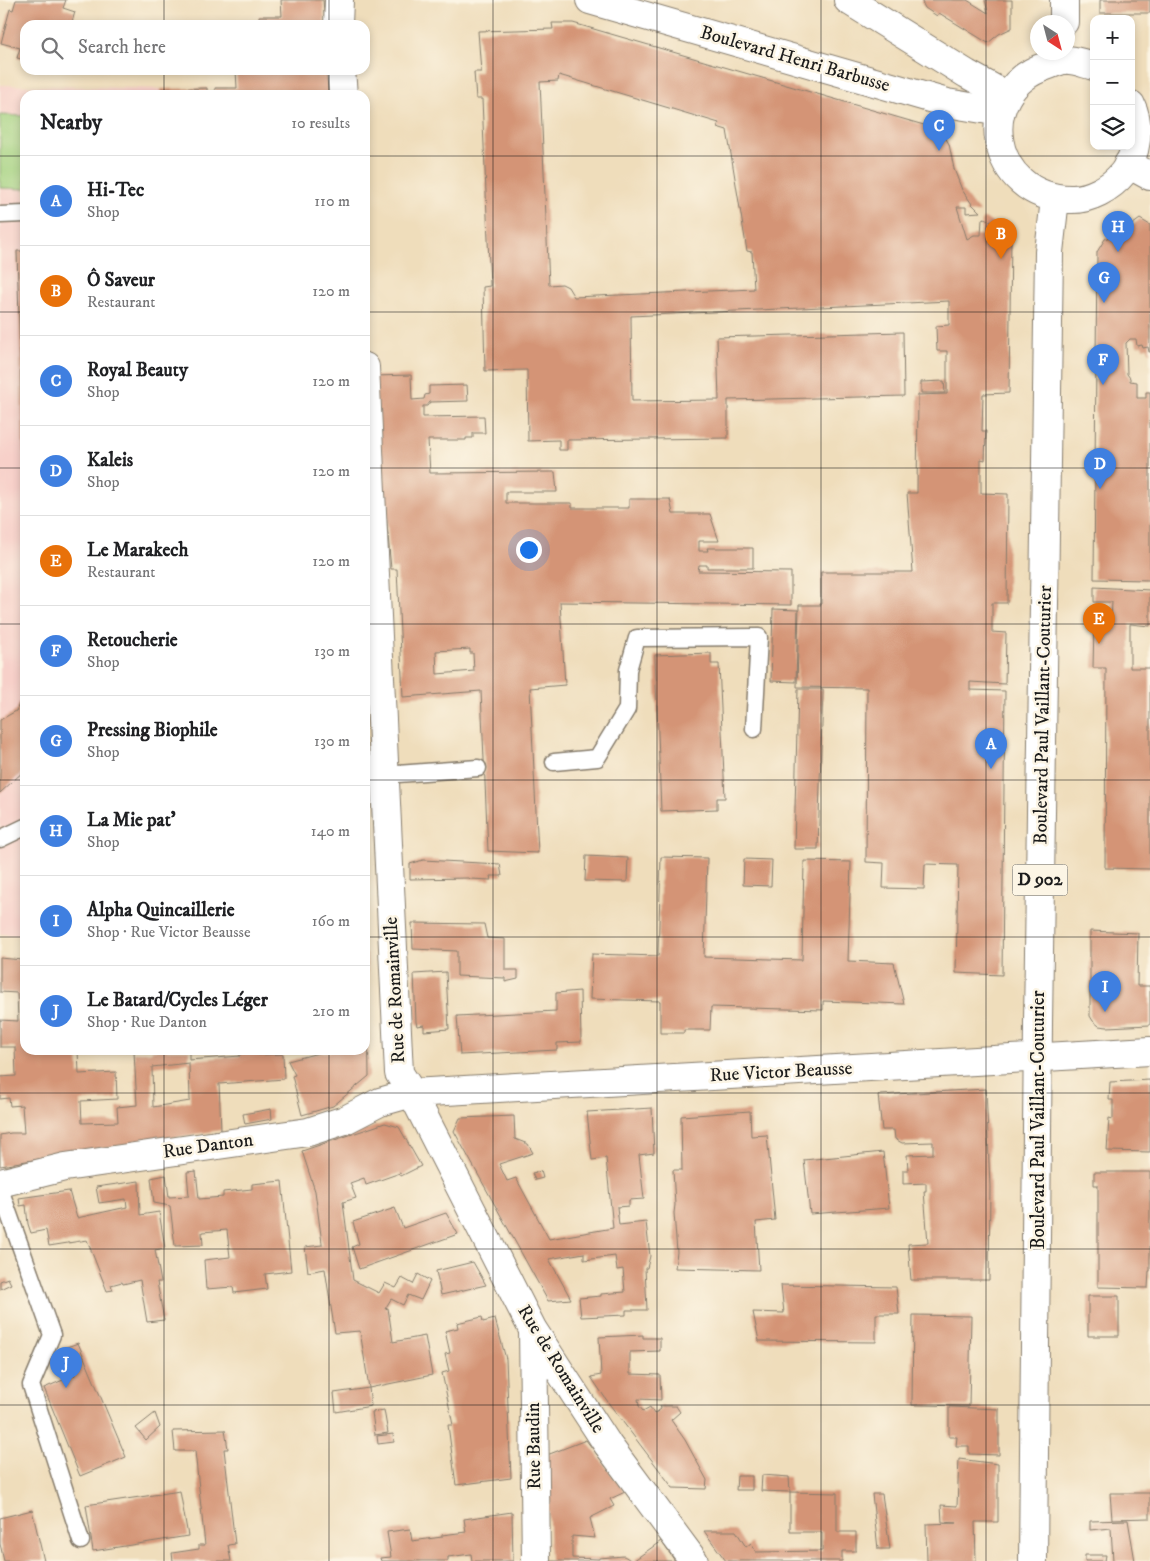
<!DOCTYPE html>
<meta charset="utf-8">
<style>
:root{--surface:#fff;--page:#f6f6f6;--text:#202124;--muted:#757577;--line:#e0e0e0;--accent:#7c3aed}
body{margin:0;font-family:"IM FELL DW Pica",serif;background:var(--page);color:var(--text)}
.controls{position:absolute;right:15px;top:15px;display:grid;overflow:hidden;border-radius:10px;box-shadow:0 2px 8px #0003}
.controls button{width:45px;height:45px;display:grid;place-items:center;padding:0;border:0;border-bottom:1px solid var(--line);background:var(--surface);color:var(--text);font:25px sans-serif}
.compass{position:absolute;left:1030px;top:15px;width:45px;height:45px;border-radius:50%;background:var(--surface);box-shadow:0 2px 8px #0003;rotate:144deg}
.you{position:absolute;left:528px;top:549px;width:18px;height:18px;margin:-12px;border:4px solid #fff;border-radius:50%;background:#1a73e8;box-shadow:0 0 0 8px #1a73e833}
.badge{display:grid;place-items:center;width:32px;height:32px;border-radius:50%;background:var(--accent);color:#fff;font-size:16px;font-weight:700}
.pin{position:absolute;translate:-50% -41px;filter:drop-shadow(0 1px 2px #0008)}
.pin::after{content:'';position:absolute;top:26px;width:18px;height:15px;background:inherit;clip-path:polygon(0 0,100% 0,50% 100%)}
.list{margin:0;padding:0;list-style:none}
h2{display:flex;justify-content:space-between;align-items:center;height:65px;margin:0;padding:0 20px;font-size:21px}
h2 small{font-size:16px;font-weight:400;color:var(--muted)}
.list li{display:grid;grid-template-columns:32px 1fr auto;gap:15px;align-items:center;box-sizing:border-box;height:90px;padding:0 20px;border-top:1px solid var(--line)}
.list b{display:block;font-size:19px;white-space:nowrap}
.list p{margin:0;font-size:16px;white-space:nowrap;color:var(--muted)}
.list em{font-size:16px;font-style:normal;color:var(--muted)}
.icon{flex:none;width:28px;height:28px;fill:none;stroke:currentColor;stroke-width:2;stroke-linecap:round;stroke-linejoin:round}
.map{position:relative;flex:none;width:1150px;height:1561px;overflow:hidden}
.search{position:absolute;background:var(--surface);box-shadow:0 2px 8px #0003;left:20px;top:20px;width:350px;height:55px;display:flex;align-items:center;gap:12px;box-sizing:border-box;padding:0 18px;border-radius:15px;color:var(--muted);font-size:19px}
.panel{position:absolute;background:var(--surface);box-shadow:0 2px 8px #0003;left:20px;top:90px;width:350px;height:965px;border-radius:15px}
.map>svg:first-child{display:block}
</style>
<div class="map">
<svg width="1150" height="1561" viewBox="0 0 1150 1561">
<rect width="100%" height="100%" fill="#fcf5e5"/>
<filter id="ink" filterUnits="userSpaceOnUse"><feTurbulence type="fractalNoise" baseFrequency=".02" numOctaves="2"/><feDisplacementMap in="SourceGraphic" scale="10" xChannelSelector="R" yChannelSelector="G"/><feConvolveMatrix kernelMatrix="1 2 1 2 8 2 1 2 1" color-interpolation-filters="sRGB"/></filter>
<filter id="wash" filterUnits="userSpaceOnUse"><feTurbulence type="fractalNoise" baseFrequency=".0096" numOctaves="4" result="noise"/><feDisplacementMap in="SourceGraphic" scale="20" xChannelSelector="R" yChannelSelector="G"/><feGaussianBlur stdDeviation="1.12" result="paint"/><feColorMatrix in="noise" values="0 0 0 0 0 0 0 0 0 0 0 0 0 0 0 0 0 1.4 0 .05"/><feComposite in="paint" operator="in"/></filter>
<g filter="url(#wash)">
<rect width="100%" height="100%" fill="#efddbb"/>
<path fill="#f7d0c9" d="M0,85l161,4v6h-136v841l-24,-2 -1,2z"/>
<path fill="#a3d17f" stroke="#60764e" d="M0,115l25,1v73l-25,-1z"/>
<g id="blocks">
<path fill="#d49476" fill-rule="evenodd" d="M16,0h50l-3,8 12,4 -4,13h-46v35l-8,-2 3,-10 -19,-5 9,-34 3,1z
M281,0h42l2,25h-65l-1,-9h23z
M921,0h46l21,13 -3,-13h27v28l-13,6 -11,9 -49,-30 -2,3 -12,-8z
M1100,0h50v13h-50z
M552,23h21l368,107 8,14 5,25 8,21 10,14 8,8 -14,1v-6h-9l10,32 7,-4h7l1,-16 3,-1 26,18 -2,157 -26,1 -1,37h4l-1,29 -4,-1v34l27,1 -1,109h-15v29l14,1 -1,51 -35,-2v8l35,1 -3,284 -46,-2 2,-108 -33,-1 -1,25 -41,-1 1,-25 -18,-1 1,-174 -70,-1 2,-82h22v-33h92l-6,-79h10l1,-98 29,-1v-43h-10l-1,-25 13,-1v-24l-318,15 1,85 87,-1 -2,-63 186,-5 1,64 -176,4v38l-161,2v10h-8v-10l-31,1 -1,-71 -42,1 -2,-84 7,-1 -8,-187h-6l-2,-27h7l-3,-41 75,-2zM559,75l160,48 -2,4 10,3 20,121 5,1 2,37 -180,8 -6,-10 -6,-3 -13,1 -9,-203 18,-1z
M236,70h93l2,25h-116v-7h22z
M207,88v7h-46v-6z
M1140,219l10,6v127h-1l-1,-5 -5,1 -1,-3 -5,1 -1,-7h-6l-4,4 1,31 3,4v3l7,1v16h9v-6h4v188l-56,-1 3,-327 8,-13 20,-9z
M17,251h8v202h-2z
M411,375l1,25 12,-1 1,-4 4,-1v-8l38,-1 1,16 -38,1 -3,4h-4v11l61,-1 1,17h-12v5h-7v2h-38l2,33 125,-1 2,20h-51v11h66v5h57v-9h41l3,15h37l9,27h-20v10h9l-1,-3h46v20h-46v-3h-8l-1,6 93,1v33l-231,-3 5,83 -35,3 8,165 -50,-2 -7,-160 -78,6 -6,-128h-6l-17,-193zM470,649v4h3l1,18 -37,3 -1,-23z
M944,381l1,12h-24v-11z
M1094,587l56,3v36l-20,-2v44h20v201l-45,-1 1,-200h-13l1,-44h17l1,-22h-18z
M773,609l25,1 -2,72 -25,-1z
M711,653v11h8l6,134h-8v11l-56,2 -6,-156z
M798,689h25l-5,160h-24z
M25,690v80l-25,23v-73l16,-9z
M586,856l42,2 -1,24 -42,-1z
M661,857l46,1 -3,99 98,3 2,-99 47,1 -3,99 46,2 10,41 -81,-3v9l-112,-3 -1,23h-26v3h-24v-32l-70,-2 2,-45 66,2z
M744,859l28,1 -1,26 -28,-1z
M423,860l77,4 2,12h-12l1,4 -21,-1 -1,-1 -59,1v-15z
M412,923l72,1 3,14 18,1v31h13v9l-13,3v-4l-48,-2v-25l-44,-2z
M1090,931l48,2 -1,53h13v39l-43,2 -8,-1 -6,-5 -3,-5z
M365,953h2l2,123 -36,30 -31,9 -10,-39 3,-1 -7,-14 34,-9 43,-2z
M24,957h1v93h53l1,24 37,-2 1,27 -36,2 1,22 36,-1 -1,-15 20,-2 -3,-53h18v-2h37v10l51,-4 -1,-6h19v5l25,-1 1,25 -65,5 2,46 -207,33v1l-14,2v-31l11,-2h13l-2,-28 -12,1 -1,-8 -9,1v-22l16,-1 -1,-29h-15v-27l18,1 -1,-28 -17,-1v-34l23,2zM189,1063l1,38 -37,6 -1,-40z
M446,972l3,57 -25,2v-6l-7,1 -1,-4 -2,-48z
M580,991l1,51 -24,1v7l-97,5 -3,-39 99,-5v-18z
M1150,1080v72l-43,-1 2,-33 4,1v-19h-4l1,-18z
M986,1089l4,98 -1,93h-78l-3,-36 20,-1 -4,-52h2v-8l-23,1v-14h5l-1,-15 26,-1v-12l-31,1 -7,-4 -1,-9h-12l-4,-35z
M652,1108l2,45 -15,2 5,44 -15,1v6l-12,1 2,18 27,-3 4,34 -3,12h-2l2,42h-21v5l-45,2 -2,-19 22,-2v-2l24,-2 -2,-23 -6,1 -2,-14 -31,4v-7l-35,6 22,40 -23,2 -94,-170 6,-13 54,-2 1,23 13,5 5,9 -34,11 8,17 9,-3 33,61 64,-11 -7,-70 -14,2 -5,-48z
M271,1109l1,10 -27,5 -2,-10z
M750,1111l1,25 16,-1 8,85 -19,2 3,48 -84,-2 2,-16 -3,-39 1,-8 -2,-35h9l-1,-54z
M385,1123l14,4 22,39 -20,10 -1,-3 -34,12 -2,-7 -14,5 6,15 -13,4 10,78 26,13 6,-10 11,5 6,-10 11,6 5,-10 12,7 -9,19 -13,-5 -5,10 -12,-6 -6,10 3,-1 5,34 32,-6 7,39 -63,13 2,18 -35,6 -2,-19 35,-5 -9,-57 -25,2 -10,-64 -17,3 -3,-25 17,-2v-2l-7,-52 -13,-40z
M883,1152l6,56 -79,6 -6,-54z
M196,1171l3,28 24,-2v-5l29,-3v-5l30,-3 9,90 -26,3 2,15 -33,4 -1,-6 -27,2 -2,-29 26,-3 -3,-27 -25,2 1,13 -28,1 -5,-40 -16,-3 -3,-25 15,-3 3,22 20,-1 -2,-24z
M541,1171l2,7 -8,2 -3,-7z
M1094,1172h56v99h-1l-1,17 -50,-1v-102h-4z
M139,1181l1,34 19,-3 6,36 -10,2 6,32h-4l7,38 -17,2 -7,-42 -17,4 -1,-2 -11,3 2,5 -6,1 -20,-51 -38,6 -3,-16 -15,3 -3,-9 -2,-19 -6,1 -1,-8 50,-7 8,27 50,-11 -1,-8 -27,4 -3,-16z
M395,1208l8,20 43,-15 12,21 -99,35 -7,-22 7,-3 -6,-22z
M473,1262l13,23 -45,10 -5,-24z
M8,1278l3,6 -11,5v-8z
M781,1285l115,2 3,27h-23v28l-117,-1 -6,-29 31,1z
M1088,1296h31v40h-31z
M913,1315l58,1 -2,90 -57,-1z
M482,1317l1,5 12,-3 11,40 5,119 -55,7 -8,-60h5l-11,-52 7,-2 -4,-17 5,-1 -5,-22 13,-3 -1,-5z
M643,1335v3h17v13l-30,1v22l30,1 1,25 -23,-1 1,7 4,5 7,-4 4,7 7,-5 -1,-3h16l4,6 -9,8 14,20 22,40 -1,9 -33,-1 -63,-83 -19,-28 10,-2 -2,-38z
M78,1343l48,114 -46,19 -36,-88 31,-13 -11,-27z
M949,1407l50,2v46l-30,-1v-8h-13l1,-9h-8z
M384,1410l4,23 -13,2 -3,-23z
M155,1413l5,14 -14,13 -10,-12z
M225,1430l3,19h-4l11,95 -7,1 3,16h-58l-1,-8 27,-4v-4h6l-10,-94h-20l-2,-20z
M393,1434l1,8 -16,2 -1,-8z
M586,1440l39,52 -15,7 4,7 -24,12 5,20 -23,-2v22l27,1v-1l25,-2 8,5h-82l-3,-106z
M959,1459l39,5v58h-23l1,39h-49l-1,-37 31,-1 -15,-1 -1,-17 16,1z
M762,1475l27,2 1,15 -29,-1z
M737,1476h15v14h-16z
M180,1491l8,45 -95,15 -7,-46z
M790,1492l47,1v39h19v19h-14v10h-116l-22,-30h32l10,16 5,-4 5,9 66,-1v-19h-32z
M1110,1493h40v25l-38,1z
M872,1494h10l8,55h-12z
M32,1510l12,51h-40l-4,-17v-26z
M512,1512l1,49h-41l-1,-7 -23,3v4h-67l-1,-3 11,-1 -4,-25 23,-3 2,12 30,-4v-2l24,-3 -2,-13z
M1128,1520l7,41h-22l-2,-33 -21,2v-9z
M661,1541l14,20h-42z
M1085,1555h21l-1,6h-20z"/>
</g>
</g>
<g filter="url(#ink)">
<use href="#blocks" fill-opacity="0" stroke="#867c6c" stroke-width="1"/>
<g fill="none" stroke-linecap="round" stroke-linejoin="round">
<g stroke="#867c6c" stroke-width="19">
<path id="lane" d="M0,215l25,-1
M554,762l43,-4 30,-49 1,-39 9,-32 122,-1 -5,92
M384,775l94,-7
M0,839l25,-12
M0,1189l52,146 -21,50 50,156"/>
</g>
<g stroke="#867c6c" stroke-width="30">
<path id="street" d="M590,0l357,103 53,9
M338,25l1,-25
M341,70l2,25
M365,367l34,706 13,20 121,237 75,115 86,116
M0,1183l65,-16 243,-35 37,-12 35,-18 32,-9 738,-42
M533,1330l3,231"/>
</g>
<g stroke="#867c6c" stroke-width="30">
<path id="secondary" d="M1064,0v22
M1128,164l22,12"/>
</g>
<g stroke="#867c6c" stroke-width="30">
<path id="primary" d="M848,0l119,74 40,22
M1094,66c-9,-2 -21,-7 -30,-6 -6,1 -12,4 -18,6 -75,25 -57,132 24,133 19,1 41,-11 53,-26 14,-18 18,-47 8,-68
M1033,1561l5,-538 11,-771 6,-53"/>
</g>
<use href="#lane" stroke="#fff" stroke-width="16"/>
<use href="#street" stroke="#fff" stroke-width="28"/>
<use href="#secondary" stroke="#fff" stroke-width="28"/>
<use href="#primary" stroke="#fff" stroke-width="28"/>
</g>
</g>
<path fill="none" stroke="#1c1c1c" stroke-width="1" stroke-opacity="0.55" d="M164,0v25M329,0v25M493,0v1561M657,0v1561M821,0v1561M986,0v1561M164,70v25M329,70v25M0,156h25M365,156h785M0,312h25M365,312h785M0,468h25M365,468h785M0,624h25M365,624h785M0,780h25M365,780h785M0,937h25M365,937h785M164,1050v511M329,1050v511M0,1093h1150M0,1249h1150M0,1405h1150"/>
<g text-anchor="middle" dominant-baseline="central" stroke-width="5" stroke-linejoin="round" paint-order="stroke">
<rect fill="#fcf5e5" stroke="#5f5d58" stroke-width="1" x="1012.5" y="864.5" width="55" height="31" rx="4"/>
<g font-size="18" font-weight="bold" fill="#1c1c1c">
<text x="1040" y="880">D 902</text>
</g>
<g font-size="19" fill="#1c1c1c" stroke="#fcf5e5">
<text transform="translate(795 59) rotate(16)">Boulevard Henri Barbusse</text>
<text transform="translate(1043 715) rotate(-89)">Boulevard Paul Vaillant-Couturier</text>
<text transform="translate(395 990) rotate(-93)">Rue de Romainville</text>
<text transform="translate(781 1072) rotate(-3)">Rue Victor Beausse</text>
<text transform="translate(1038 1120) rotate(-90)">Boulevard Paul Vaillant-Couturier</text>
<text transform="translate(208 1146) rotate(-8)">Rue Danton</text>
<text transform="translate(561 1369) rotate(58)">Rue de Romainville</text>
<text transform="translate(534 1446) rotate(-91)">Rue Baudin</text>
</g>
</g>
</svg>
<div class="controls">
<button>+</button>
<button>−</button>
<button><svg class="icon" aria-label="layers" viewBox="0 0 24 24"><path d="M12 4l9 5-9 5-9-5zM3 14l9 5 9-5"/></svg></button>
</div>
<svg class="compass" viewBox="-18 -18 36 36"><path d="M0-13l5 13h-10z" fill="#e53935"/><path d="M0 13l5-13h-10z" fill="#757577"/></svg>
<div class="you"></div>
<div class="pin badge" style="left:991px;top:769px;background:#3f7fe0">A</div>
<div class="pin badge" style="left:1001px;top:259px;background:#e8710a">B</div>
<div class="pin badge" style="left:939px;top:151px;background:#3f7fe0">C</div>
<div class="pin badge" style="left:1100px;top:489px;background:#3f7fe0">D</div>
<div class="pin badge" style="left:1099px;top:644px;background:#e8710a">E</div>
<div class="pin badge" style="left:1103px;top:385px;background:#3f7fe0">F</div>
<div class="pin badge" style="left:1104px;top:303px;background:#3f7fe0">G</div>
<div class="pin badge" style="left:1118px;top:252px;background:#3f7fe0">H</div>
<div class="pin badge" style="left:1105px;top:1012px;background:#3f7fe0">I</div>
<div class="pin badge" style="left:66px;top:1388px;background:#3f7fe0">J</div>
<div class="search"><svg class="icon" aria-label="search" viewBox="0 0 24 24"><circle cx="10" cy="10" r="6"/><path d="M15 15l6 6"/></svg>Search here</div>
<section class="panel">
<h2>Nearby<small>10 results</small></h2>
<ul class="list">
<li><span class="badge" style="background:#3f7fe0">A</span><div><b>Hi-Tec</b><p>Shop</p></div><em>110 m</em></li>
<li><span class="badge" style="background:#e8710a">B</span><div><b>Ô Saveur</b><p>Restaurant</p></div><em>120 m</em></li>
<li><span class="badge" style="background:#3f7fe0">C</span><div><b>Royal Beauty</b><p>Shop</p></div><em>120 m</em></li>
<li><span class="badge" style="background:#3f7fe0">D</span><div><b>Kaleis</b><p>Shop</p></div><em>120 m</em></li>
<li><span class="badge" style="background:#e8710a">E</span><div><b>Le Marakech</b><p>Restaurant</p></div><em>120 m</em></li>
<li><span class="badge" style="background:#3f7fe0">F</span><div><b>Retoucherie</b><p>Shop</p></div><em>130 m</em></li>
<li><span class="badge" style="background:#3f7fe0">G</span><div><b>Pressing Biophile</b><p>Shop</p></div><em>130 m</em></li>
<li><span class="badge" style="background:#3f7fe0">H</span><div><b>La Mie pat'</b><p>Shop</p></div><em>140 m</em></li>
<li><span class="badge" style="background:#3f7fe0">I</span><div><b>Alpha Quincaillerie</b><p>Shop · Rue Victor Beausse</p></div><em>160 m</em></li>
<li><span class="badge" style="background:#3f7fe0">J</span><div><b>Le Batard/Cycles Léger</b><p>Shop · Rue Danton</p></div><em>210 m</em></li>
</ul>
</section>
</div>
